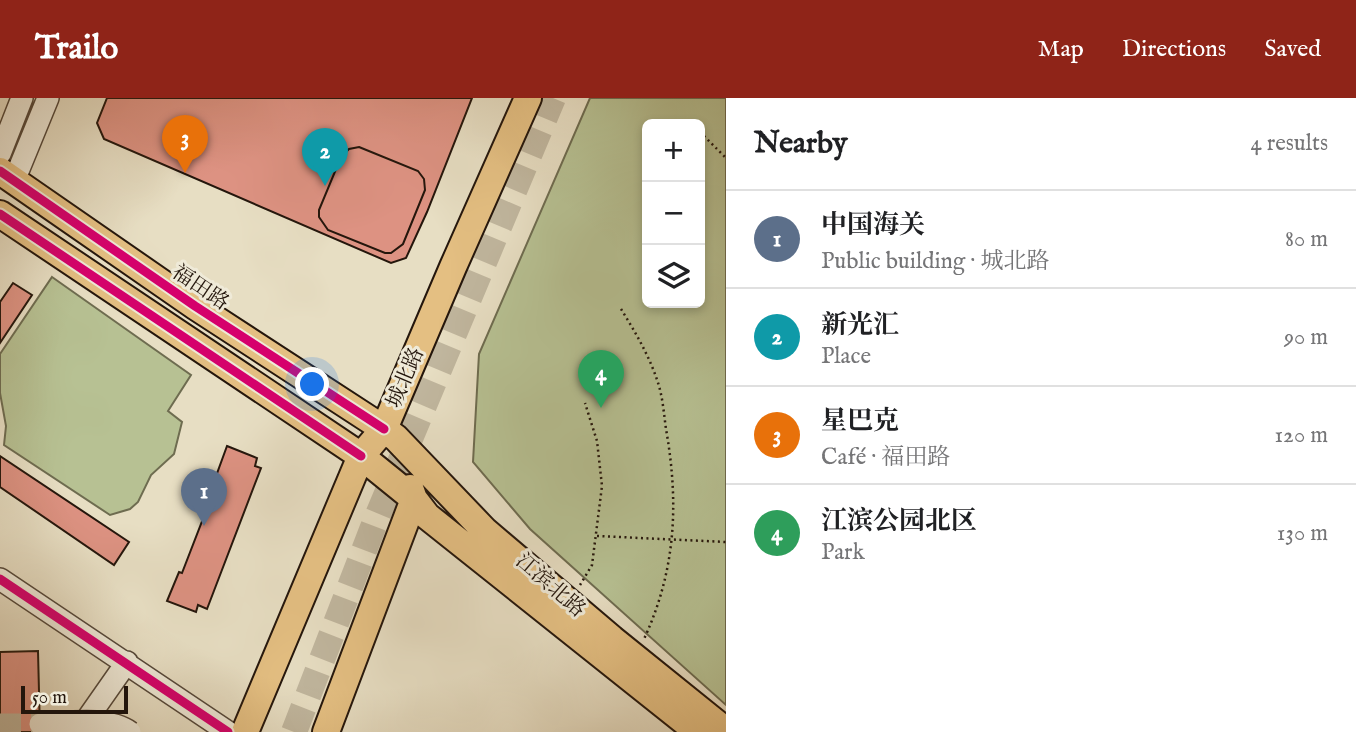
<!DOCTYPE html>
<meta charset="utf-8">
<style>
:root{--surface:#fff;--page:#f2f2f2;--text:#202124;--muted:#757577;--line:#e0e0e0;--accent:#8f2418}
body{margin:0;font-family:"IM FELL English","Noto Serif SC",serif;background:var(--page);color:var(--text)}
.controls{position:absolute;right:21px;top:21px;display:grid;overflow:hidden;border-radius:10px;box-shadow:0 4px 10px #0003}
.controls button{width:63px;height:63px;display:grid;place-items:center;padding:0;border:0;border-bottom:2px solid var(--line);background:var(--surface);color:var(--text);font:35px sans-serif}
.scale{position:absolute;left:21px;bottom:18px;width:107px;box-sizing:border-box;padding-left:7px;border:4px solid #24160c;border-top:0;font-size:19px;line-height:24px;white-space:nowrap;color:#24160c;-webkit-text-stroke:5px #efead8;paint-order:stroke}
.you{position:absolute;left:313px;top:287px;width:24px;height:24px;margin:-18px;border:5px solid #fff;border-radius:50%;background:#1a73e8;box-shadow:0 0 0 10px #1a73e833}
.badge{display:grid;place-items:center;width:46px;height:46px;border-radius:50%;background:var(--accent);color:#fff;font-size:23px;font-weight:700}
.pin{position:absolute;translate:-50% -58px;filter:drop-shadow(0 2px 4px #0008)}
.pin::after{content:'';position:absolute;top:37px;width:24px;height:21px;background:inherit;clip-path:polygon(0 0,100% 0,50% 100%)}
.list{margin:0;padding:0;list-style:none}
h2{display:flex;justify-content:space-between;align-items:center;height:91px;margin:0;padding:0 28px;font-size:30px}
h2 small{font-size:23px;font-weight:400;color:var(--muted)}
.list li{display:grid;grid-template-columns:46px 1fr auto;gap:21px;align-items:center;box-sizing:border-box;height:98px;padding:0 28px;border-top:2px solid var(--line)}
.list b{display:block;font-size:26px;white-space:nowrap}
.list p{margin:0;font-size:23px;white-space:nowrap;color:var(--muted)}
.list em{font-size:23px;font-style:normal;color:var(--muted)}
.icon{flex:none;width:38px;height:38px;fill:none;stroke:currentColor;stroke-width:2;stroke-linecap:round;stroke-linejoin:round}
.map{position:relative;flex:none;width:726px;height:634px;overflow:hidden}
header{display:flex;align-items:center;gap:42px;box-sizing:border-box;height:98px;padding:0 35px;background:var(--accent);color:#fff}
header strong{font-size:33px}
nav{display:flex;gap:38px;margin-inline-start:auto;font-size:24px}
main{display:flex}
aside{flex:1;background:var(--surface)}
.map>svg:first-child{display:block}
</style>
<header>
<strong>Trailo</strong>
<nav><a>Map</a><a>Directions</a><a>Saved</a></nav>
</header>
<main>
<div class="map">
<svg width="726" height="634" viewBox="0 0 726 634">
<rect width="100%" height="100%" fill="#e7dec3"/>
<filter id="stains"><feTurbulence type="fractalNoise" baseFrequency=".00286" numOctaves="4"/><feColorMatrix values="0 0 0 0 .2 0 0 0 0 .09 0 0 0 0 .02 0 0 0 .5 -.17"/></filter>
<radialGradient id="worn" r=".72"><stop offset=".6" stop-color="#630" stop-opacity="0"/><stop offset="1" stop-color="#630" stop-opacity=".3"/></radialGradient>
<path fill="#b7c193" stroke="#6e6c50" stroke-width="2" fill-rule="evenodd" d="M590,0h136v607l-196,-176 -57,-67 6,-108zM700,26v179h-53v-179z
M52,179l139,98 -23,36 14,11 -8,32 -23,21 -13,27 -8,7 -20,6 -106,-70 2,-19 -6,-33v-39z"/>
<path fill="#dd9282" stroke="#24160c" stroke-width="2" d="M107,0h365l-45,114 -21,46 -15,5 -287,-124 -7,-16z
M359,49l59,24 6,8 1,11 -22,54 -12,9h-6l-57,-23 -9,-13v-7l22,-53 8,-8z
M13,185l19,12 -32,48v-41z
M227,348l30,12 -2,8 6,2 -54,141 -9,-4 -2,7 -29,-11 12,-29 3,1 36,-93 -3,-1z
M0,358l129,86 -15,23 -114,-78z
M38,553l2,81h-40v-80z"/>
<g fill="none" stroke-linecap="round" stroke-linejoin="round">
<path stroke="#c0b69e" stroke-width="21" stroke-dasharray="21 10" stroke-linecap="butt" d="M0,626h40"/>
<path stroke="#c0b69e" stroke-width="26" stroke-dasharray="26 13" stroke-linecap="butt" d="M294,634l81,-210 178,-424"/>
<g stroke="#55483a" stroke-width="24">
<path id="minor" d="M0,56l22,-56
M14,83l34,-83
M0,481l228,153
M78,634l49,-70"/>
</g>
<g stroke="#24160c" stroke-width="30">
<path id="major" d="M0,73l195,135 189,123 12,9 89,93 127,108 114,92
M0,116l361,242 53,43 13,17 271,216
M245,634l116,-276 23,-27 69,-162 75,-169
M326,634l88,-233 -4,-11"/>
</g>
<path stroke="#24160c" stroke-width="2.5" stroke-dasharray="2 3.5" stroke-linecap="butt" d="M692,25l1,1
M700,34l26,26
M621,211c15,24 30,50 38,77 4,14 5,29 7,43 13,74 10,141 -22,210
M597,438l129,6
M580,487l12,-20 10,-79 -5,-45 -12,-38"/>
<use href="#minor" stroke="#efead8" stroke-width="21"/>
<use href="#major" stroke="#e4bf82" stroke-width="26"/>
<g stroke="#55483a" stroke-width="24" stroke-linecap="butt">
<path id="minor-bridge" d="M40,626c26,-1 69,-8 90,8"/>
</g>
<use href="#minor-bridge" stroke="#efead8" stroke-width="21"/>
<g stroke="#efead8" stroke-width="13">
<path id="cycleway" d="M0,73l195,135 189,123
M0,116l361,242
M0,481l228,153"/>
</g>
<use href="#cycleway" stroke="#d6006c" stroke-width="9"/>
</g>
<g text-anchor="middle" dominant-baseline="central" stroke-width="6" stroke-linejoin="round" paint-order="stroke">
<g font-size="21" fill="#24160c" stroke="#efead8">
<text transform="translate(200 190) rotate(34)">福田路</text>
<text transform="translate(406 280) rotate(-67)">城北路</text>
<text transform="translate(550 488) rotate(41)">江滨北路</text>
</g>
</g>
<rect width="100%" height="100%" filter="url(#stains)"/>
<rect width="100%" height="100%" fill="url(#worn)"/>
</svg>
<div class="controls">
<button>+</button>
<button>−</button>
<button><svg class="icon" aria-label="layers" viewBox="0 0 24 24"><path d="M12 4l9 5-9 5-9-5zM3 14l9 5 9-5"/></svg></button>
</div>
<div class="scale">50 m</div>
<div class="you"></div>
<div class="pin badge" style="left:204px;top:428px;background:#5c6f8a">1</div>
<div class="pin badge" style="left:325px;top:88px;background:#0f9aa8">2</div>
<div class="pin badge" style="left:185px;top:75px;background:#e8710a">3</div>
<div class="pin badge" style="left:601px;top:310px;background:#2e9e5b">4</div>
</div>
<aside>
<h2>Nearby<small>4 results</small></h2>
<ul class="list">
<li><span class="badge" style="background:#5c6f8a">1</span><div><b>中国海关</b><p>Public building · 城北路</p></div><em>80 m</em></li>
<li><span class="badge" style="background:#0f9aa8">2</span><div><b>新光汇</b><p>Place</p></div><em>90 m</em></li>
<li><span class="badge" style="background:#e8710a">3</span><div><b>星巴克</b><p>Café · 福田路</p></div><em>120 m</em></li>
<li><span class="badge" style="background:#2e9e5b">4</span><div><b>江滨公园北区</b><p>Park</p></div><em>130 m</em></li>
</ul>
</aside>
</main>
